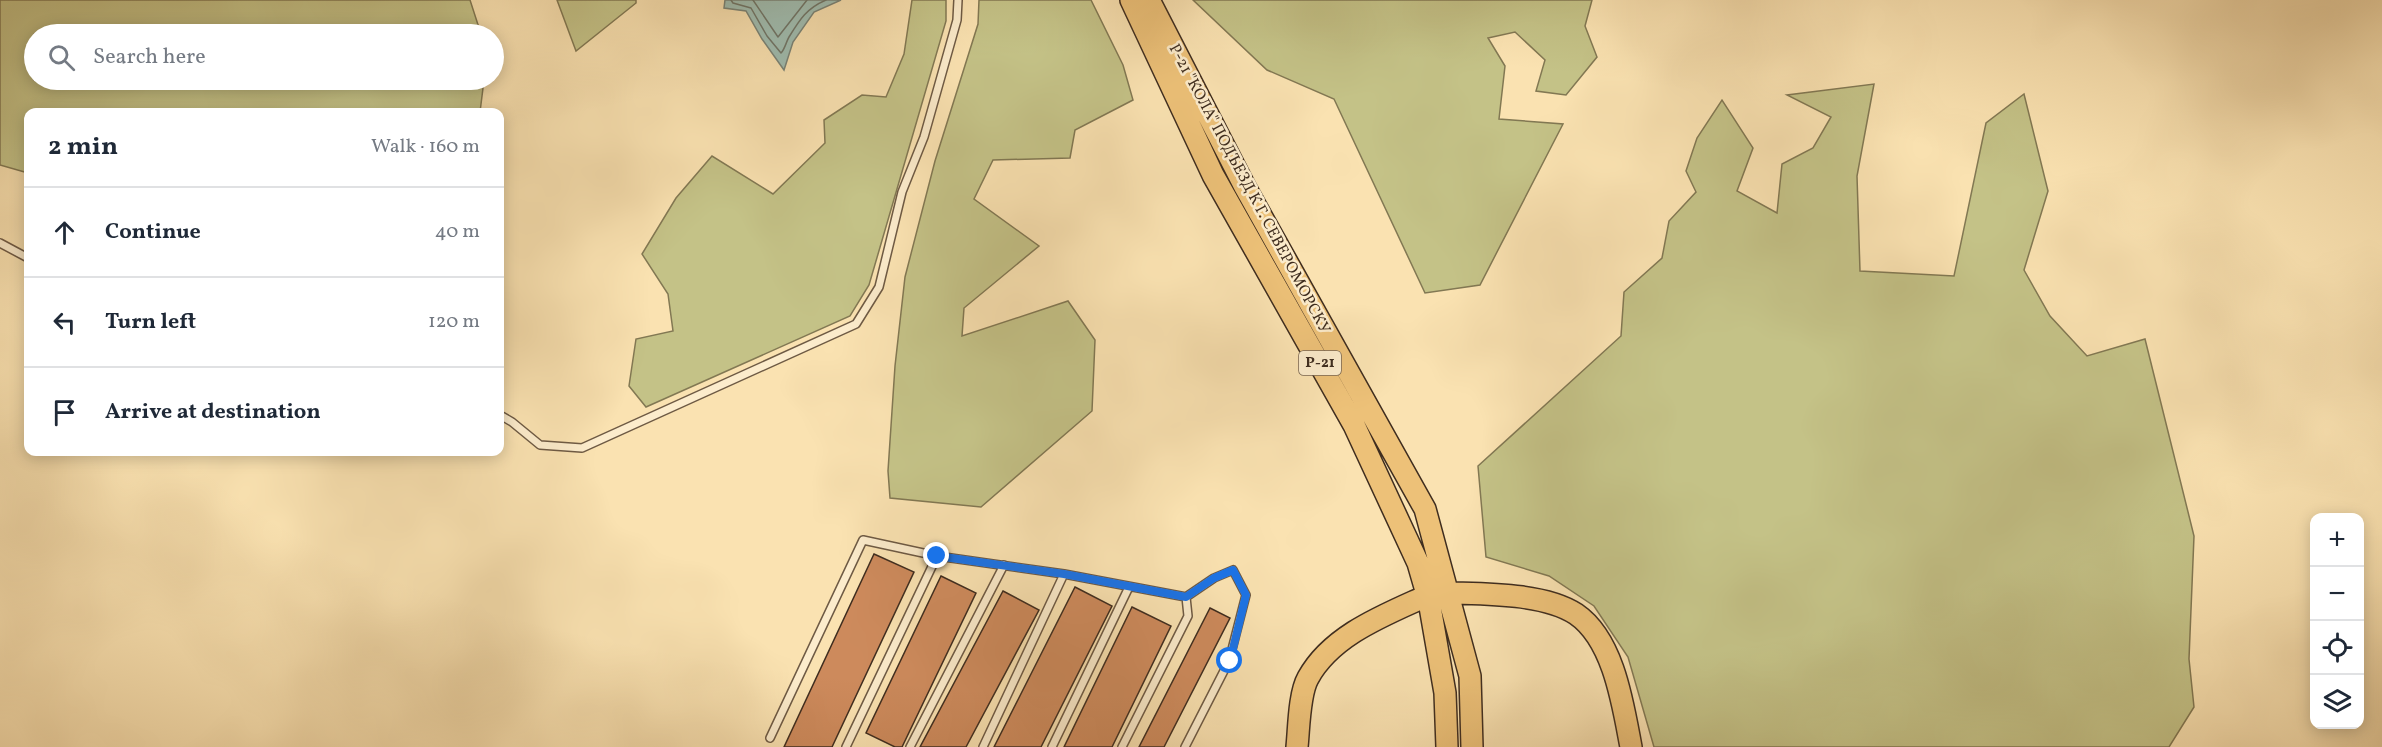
<!DOCTYPE html>
<meta charset="utf-8">
<style>
:root{--surface:#fff;--page:#f6f6f7;--text:#1f2937;--muted:#747a83;--line:#e0e1e3}
body{margin:0;font-family:Vollkorn,serif;background:var(--page);color:var(--text)}
.controls{position:absolute;right:18px;bottom:18px;display:grid;overflow:hidden;border-radius:12px;box-shadow:0 3px 15px #0003}
.controls button{width:54px;height:54px;display:grid;place-items:center;padding:0;border:0;border-bottom:2px solid var(--line);background:var(--surface);color:var(--text);font:30px sans-serif}
.stop{position:absolute;width:18px;height:18px;margin:-14px;border:4px solid #1a73e8;border-radius:50%;background:#fff}
.stop.end{background:#1a73e8;border-color:#fff;box-shadow:0 2px 6px #0008}
.list{margin:0;padding:0;list-style:none}
h2{display:flex;justify-content:space-between;align-items:center;height:78px;margin:0;padding:0 24px;font-size:26px}
h2 small{font-size:20px;font-weight:400;color:var(--muted)}
.list li{display:grid;grid-template-columns:39px 1fr auto;gap:18px;align-items:center;box-sizing:border-box;height:90px;padding:0 24px;border-top:2px solid var(--line)}
.list b{display:block;font-size:22px;white-space:nowrap}
.list em{font-size:20px;font-style:normal;color:var(--muted)}
.icon{flex:none;width:33px;height:33px;fill:none;stroke:currentColor;stroke-width:2;stroke-linecap:round;stroke-linejoin:round}
.map{position:relative;flex:none;width:2382px;height:747px;overflow:hidden}
.search{position:absolute;background:var(--surface);box-shadow:0 3px 15px #0003;left:24px;top:24px;width:480px;height:66px;display:flex;align-items:center;gap:15px;box-sizing:border-box;padding:0 21px;border-radius:33px;color:var(--muted);font-size:22px}
.panel{position:absolute;background:var(--surface);box-shadow:0 3px 15px #0003;left:24px;top:108px;width:480px;height:348px;border-radius:12px}
.map>svg:first-child{display:block}
</style>
<div class="map">
<svg width="2382" height="747" viewBox="0 0 2382 747">
<rect width="100%" height="100%" fill="#fae2b1"/>
<filter id="stains"><feTurbulence type="fractalNoise" baseFrequency=".00333" numOctaves="4"/><feColorMatrix values="0 0 0 0 .2 0 0 0 0 .09 0 0 0 0 .02 0 0 0 .5 -.17"/></filter>
<radialGradient id="worn" r=".72"><stop offset=".6" stop-color="#630" stop-opacity="0"/><stop offset="1" stop-color="#630" stop-opacity=".3"/></radialGradient>
<path fill="#c4c287" stroke="#827853" stroke-width="1.5" d="M0,0h470l11,34h-447v46h450l-4,32h-452v61l-28,-8z
M557,0h79v3l-60,48z
M912,0h34v21l-77,264 -19,31 -204,91 -17,-21 7,-47 37,-8 -5,-37 -26,-40 34,-56 36,-42 61,38 52,-51 -1,-23 38,-25 24,2 18,-43z
M979,0h112l32,65 10,35 -58,30 -5,28 -77,2 -19,39 65,47 -75,62 -2,28 106,-35 27,39 -3,71 -111,96 -91,-9 -2,-27 7,-105 10,-89 30,-116 43,-137z
M1193,0h399l-7,26 12,31 -31,38 -30,-4 9,-31 -30,-28 -27,6 17,28 -6,53 64,5 -83,161 -55,8 -91,-194 -67,-29z
M1874,84l-17,92 3,95 94,5 32,-153 38,-29 24,97 -24,79 26,46 37,40 58,-17 49,197 -5,123 5,48 -25,40h-515l-26,-90 -34,-51 -45,-30 -63,-19 -8,-91 143,-130 3,-44 38,-34 7,-37 27,-29 -10,-21 11,-33 25,-38 31,48 -16,43 40,22 5,-49 31,-16 18,-31 -44,-22z"/>
<path fill="#9fbdb1" stroke="#798377" stroke-width="1.5" d="M725,0h116l-27,12 -21,30 -9,28 -22,-31 -16,-28 -22,-3z"/>
<g fill="none" stroke-linecap="round" stroke-linejoin="round">
<path stroke="#6f7568" stroke-width="1.5" d="M731,0l2,3 18,5 16,28 14,17c4,-4 5,-11 8,-16 11,-18 18,-29 37,-37
M753,0l25,37 29,-37"/>
</g>
<path fill="#cd8a5c" stroke="#3f2d1f" stroke-width="1.5" d="M874,554l40,18 -82,175h-48z
M941,576l35,17 -74,154h-7l-29,-14z
M1075,587l37,19 -71,141h-47z
M1003,591l36,19 -73,137h-46z
M1132,607l39,19 -59,121h-48z
M1210,608l20,10 -66,129h-25z"/>
<g fill="none" stroke-linecap="round" stroke-linejoin="round">
<g stroke="#6e5a44" stroke-width="10">
<path id="lane" d="M0,243l28,15
M500,415l12,7 28,23 42,3 274,-124 23,-37 23,-95 22,-55 33,-117 1,-20
M770,738l93,-198 74,16 127,18 122,23
M846,747l91,-191
M910,747l94,-182
M983,747l81,-173
M1052,747l77,-160
M1122,747l66,-131 -2,-19 28,-19 19,-8 13,25 -17,66 -44,86"/>
</g>
<g stroke="#3f2d1f" stroke-width="24">
<path id="primary" d="M1131,0l82,175 141,250 64,138 11,38 16,92 2,54
M1149,0l96,187 180,322 45,167 2,71
M1455,593c34,1 91,1 121,21 38,26 47,91 55,133
M1297,747c2,-19 2,-53 11,-69 23,-42 74,-62 116,-81"/>
</g>
<use href="#lane" stroke="#fceccc" stroke-width="7"/>
<use href="#primary" stroke="#edc178" stroke-width="21"/>
</g>
<g fill="none" stroke-linecap="round" stroke-linejoin="round">
<path stroke="#1a73e8" stroke-width="8" d="M937,556l127,18 122,23 28,-19 19,-8 13,25 -16,66"/>
</g>
<g text-anchor="middle" dominant-baseline="central" stroke-width="5" stroke-linejoin="round" paint-order="stroke">
<rect fill="#fceccc" stroke="#786653" stroke-width="1.5" x="1299" y="351" width="42" height="24" rx="4.5"/>
<g font-size="15" font-weight="bold" fill="#3f2d1f">
<text x="1320" y="363">Р-21</text>
</g>
<g font-size="16" fill="#3f2d1f" stroke="#fceccc">
<text transform="translate(1249 189) rotate(62)">Р-21 "КОЛА" ПОДЪЕЗД К Г. СЕВЕРОМОРСКУ</text>
</g>
</g>
<rect width="100%" height="100%" filter="url(#stains)"/>
<rect width="100%" height="100%" fill="url(#worn)"/>
</svg>
<div class="controls">
<button>+</button>
<button>−</button>
<button><svg class="icon" aria-label="locate" viewBox="0 0 24 24"><circle cx="12" cy="12" r="6"/><path d="M12 2v4M12 18v4M2 12h4M18 12h4"/></svg></button>
<button><svg class="icon" aria-label="layers" viewBox="0 0 24 24"><path d="M12 4l9 5-9 5-9-5zM3 14l9 5 9-5"/></svg></button>
</div>
<div class="stop" style="left:1230px;top:661px"></div>
<div class="stop end" style="left:937px;top:556px"></div>
<div class="search"><svg class="icon" aria-label="search" viewBox="0 0 24 24"><circle cx="10" cy="10" r="6"/><path d="M15 15l6 6"/></svg>Search here</div>
<section class="panel">
<h2>2 min<small>Walk · 160 m</small></h2>
<ul class="list">
<li><svg class="icon" aria-label="ahead" viewBox="0 0 24 24"><path d="M12 20V5M6 11l6-6 6 6"/></svg><div><b>Continue</b></div><em>40 m</em></li>
<li><svg class="icon" aria-label="left" viewBox="0 0 24 24"><path d="M17 20v-9H6M10 6l-5 5 5 5"/></svg><div><b>Turn left</b></div><em>120 m</em></li>
<li><svg class="icon" aria-label="arrive" viewBox="0 0 24 24"><path d="M6 21V4h12l-3 4 3 4H6"/></svg><div><b>Arrive at destination</b></div></li>
</ul>
</section>
</div>
